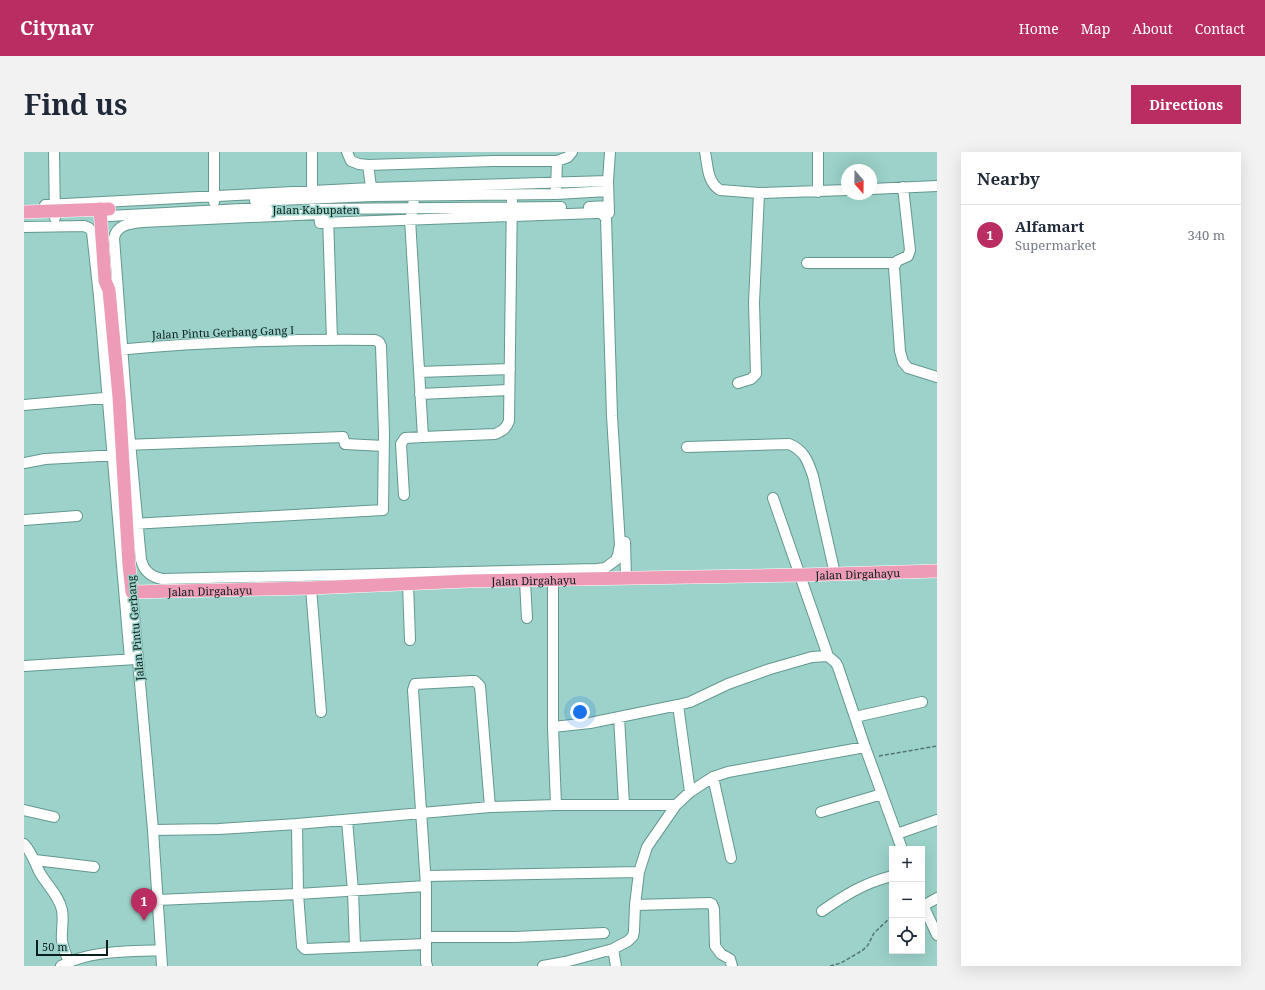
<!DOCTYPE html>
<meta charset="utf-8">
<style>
:root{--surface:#fff;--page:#f2f2f3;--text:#1f2937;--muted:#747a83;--line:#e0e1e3;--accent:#b92d63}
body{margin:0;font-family:"Noto Serif",serif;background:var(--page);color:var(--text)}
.controls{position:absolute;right:12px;bottom:12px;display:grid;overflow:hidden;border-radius:0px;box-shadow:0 4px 16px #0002}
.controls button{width:36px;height:36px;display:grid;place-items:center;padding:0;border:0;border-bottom:1px solid var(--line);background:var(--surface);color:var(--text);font:20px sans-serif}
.compass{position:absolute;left:817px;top:12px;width:36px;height:36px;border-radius:50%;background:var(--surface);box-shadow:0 4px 16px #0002;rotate:160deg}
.scale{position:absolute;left:12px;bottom:10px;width:72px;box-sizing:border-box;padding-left:4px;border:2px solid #091f1c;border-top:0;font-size:11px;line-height:14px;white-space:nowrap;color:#091f1c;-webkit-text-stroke:3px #9cd2c9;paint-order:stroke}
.you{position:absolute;left:556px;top:560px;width:14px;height:14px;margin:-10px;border:3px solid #fff;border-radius:50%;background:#1a73e8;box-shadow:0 0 0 6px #1a73e833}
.badge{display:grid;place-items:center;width:26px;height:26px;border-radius:50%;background:var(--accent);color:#fff;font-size:13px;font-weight:700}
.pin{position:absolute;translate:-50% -33px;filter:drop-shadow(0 1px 2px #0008)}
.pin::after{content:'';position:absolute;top:21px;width:14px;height:12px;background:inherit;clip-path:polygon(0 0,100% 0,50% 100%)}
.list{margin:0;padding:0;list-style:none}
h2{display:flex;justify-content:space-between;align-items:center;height:52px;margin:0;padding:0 16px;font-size:17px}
h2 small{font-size:13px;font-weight:400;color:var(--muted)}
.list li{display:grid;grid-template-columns:26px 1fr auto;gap:12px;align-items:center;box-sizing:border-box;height:60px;padding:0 16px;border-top:1px solid var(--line)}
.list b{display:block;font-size:15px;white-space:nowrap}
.list p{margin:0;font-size:13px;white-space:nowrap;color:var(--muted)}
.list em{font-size:13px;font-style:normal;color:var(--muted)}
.icon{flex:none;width:22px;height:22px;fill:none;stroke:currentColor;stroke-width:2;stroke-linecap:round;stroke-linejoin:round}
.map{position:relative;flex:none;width:913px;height:814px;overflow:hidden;border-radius:0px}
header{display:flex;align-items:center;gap:24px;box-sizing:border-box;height:56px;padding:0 20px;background:var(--accent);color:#fff}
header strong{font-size:19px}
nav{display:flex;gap:22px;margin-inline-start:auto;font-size:14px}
.intro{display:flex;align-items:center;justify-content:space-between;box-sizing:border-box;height:96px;padding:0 24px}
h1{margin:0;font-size:28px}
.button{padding:10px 18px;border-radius:0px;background:var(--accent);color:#fff;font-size:14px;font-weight:700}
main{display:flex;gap:24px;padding:0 24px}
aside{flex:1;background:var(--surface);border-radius:0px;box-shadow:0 4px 16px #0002}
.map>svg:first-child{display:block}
</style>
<header>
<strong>Citynav</strong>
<nav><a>Home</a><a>Map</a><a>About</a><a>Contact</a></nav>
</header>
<div class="intro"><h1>Find us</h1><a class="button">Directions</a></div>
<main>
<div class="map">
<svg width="913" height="814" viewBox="0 0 913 814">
<rect width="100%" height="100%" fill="#9cd2c9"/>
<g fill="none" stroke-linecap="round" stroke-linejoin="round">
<g stroke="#64988f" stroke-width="12">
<path id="minor" d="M30,0l1,66
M190,0v50
M288,0v45
M323,0l4,9 8,3 9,1
M681,0c3,14 2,30 15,38l39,3 88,-3
M533,9l11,-4 4,-5
M879,35l7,63 -2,6 -11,5 -3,6 6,84 3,11 5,6 29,9
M847,37l66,-3
M794,40v-40
M348,42l-4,-29 125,-4h64l-1,28
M390,44l-1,13 -3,10 13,218 72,-3c7,-3 11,-5 14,-13l3,-226
M231,49l118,-5 183,-2 52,-3
M21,53l326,-17 237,-7
M565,55l20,-1
M287,57l250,-2
M572,61h5l5,5 6,198 8,129 -2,10 -2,5 -11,8 -8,1 -435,10c-11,-2 -18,-8 -21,-19l-15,-161 -12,-161c3,-14 16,-14 28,-16l177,-8 1,9z
M585,61l-1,-32 2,-29
M85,64l133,-7h31
M304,64l4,124
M0,75l60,-1 5,2 3,4 7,64 31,363
M783,111h88
M92,198c86,-8 172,-11 259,-10l4,2 2,4 3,87 -1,77 -251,14
M395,220l91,-3
M714,231l13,-4 5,-5 -2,-71 5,-110
M396,242l89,-4
M0,253l91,-8
M100,293l219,-8 2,7 39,2
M663,295l102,-3c15,6 19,17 24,32l22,98
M0,311l21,-4 73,-4
M380,343l-3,-51 4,-6 18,-1
M749,346l55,158
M0,368l53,-4
M601,390l1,36
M529,428v147l3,78
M501,429l2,37
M384,431l2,57
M287,436l10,124
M108,440l21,238 9,136
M0,514l112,-7
M654,553l12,87
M595,565l5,87
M831,565l67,-15
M529,575l37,-4 88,-18 12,-3 38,-18 42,-15 42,-12 16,-1 8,7 2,4 27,80 37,102
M689,625l18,81
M0,658l30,7
M797,660l61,-18
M323,668l6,71 2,56
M273,672l1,70 4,52 3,3 121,-5
M129,678l66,-1 78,-5 193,-17 66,-2h120
M873,682l40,-14
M0,692c9,10 10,18 16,29 7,12 19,23 22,37 2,11 -1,21 0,31 1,7 4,14 7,21
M11,708l59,7
M402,724l213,-4 8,-25 29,-42 14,-13 23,-15 15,-5 137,-25
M133,748l141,-6 128,-8
M898,751l15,32
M611,753l75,-2 2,1 2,5 1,37 6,8 9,5 2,7
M899,754l14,-8
M798,759c23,-16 42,-28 70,-35
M402,785h89l89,-4
M589,797l3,17
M37,814c29,-16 67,-14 100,-16
M403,814l-1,-4v-76l-13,-196 2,-6 57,-3h3l5,5 10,121
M519,814l22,-4 48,-13 15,-8 5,-5 1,-5 1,-26 4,-33"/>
</g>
<g stroke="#fff" stroke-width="14">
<g id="major">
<path id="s1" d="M76,57l5,72 4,9 10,107 10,168 3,27 179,-4 157,-7 332,-6 137,-4"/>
<path d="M0,60l85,-3"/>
</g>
</g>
<path stroke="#527872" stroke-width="1.5" stroke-dasharray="4 2" stroke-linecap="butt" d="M855,604l58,-10
M806,814l11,-3 22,-13 5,-5 6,-12 18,-17"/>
<use href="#minor" stroke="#fff" stroke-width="10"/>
<use href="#major" stroke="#ee9bb7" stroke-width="13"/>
</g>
<g text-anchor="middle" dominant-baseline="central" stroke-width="3" stroke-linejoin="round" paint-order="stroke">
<g font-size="11" fill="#091f1c" stroke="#9cd2c9">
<text x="292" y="57">Jalan Kabupaten</text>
<text transform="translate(199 180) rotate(-2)">Jalan Pintu Gerbang Gang I</text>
<text stroke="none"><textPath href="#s1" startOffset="1111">Jalan Dirgahayu</textPath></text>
<text stroke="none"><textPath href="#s1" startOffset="787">Jalan Dirgahayu</textPath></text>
<text stroke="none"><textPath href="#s1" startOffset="463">Jalan Dirgahayu</textPath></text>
<text transform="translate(111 476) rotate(-95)">Jalan Pintu Gerbang</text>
</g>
</g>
</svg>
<div class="controls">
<button>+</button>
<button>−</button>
<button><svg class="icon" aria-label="locate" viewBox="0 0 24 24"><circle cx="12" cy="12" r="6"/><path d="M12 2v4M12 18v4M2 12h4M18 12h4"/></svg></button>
</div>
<svg class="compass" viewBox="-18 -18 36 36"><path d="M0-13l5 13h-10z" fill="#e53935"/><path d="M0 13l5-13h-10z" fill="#747a83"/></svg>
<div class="scale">50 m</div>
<div class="you"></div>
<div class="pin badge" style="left:120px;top:769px">1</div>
</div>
<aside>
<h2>Nearby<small></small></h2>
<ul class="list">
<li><span class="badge">1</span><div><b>Alfamart</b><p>Supermarket</p></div><em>340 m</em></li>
</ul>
</aside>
</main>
